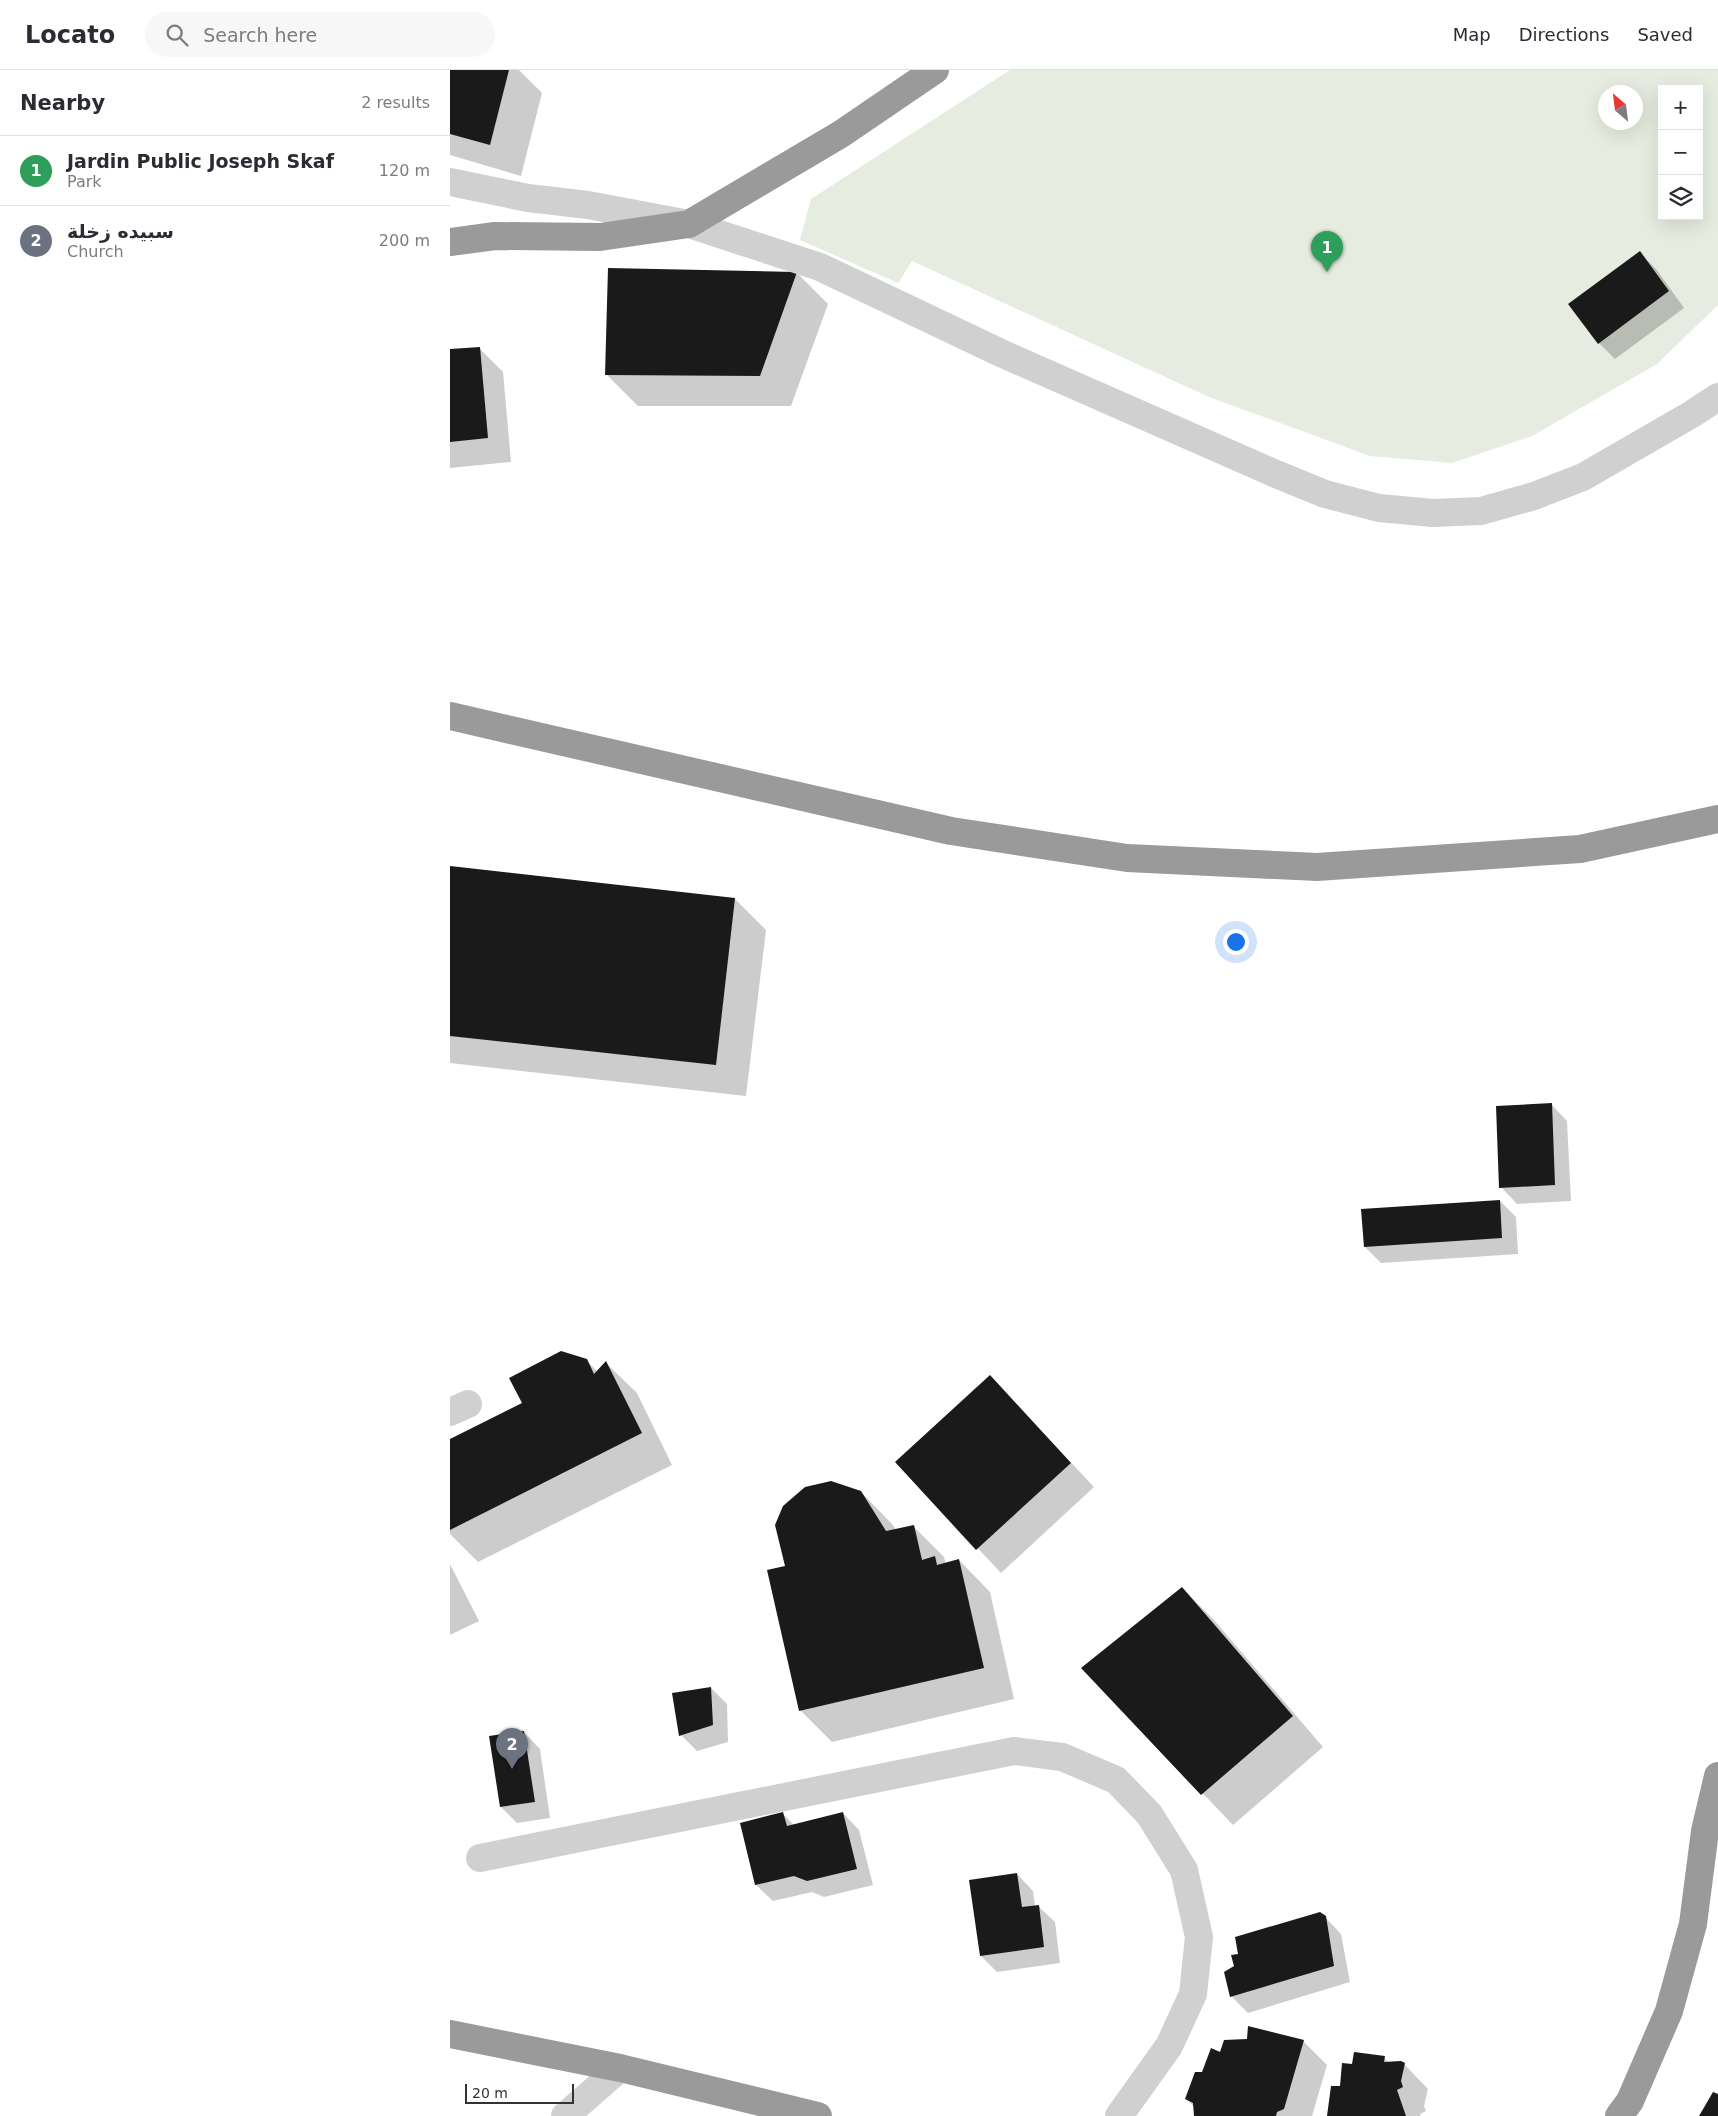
<!DOCTYPE html>
<meta charset="utf-8">
<style>
:root{--surface:#fff;--page:#f7f7f7;--text:#2b2b33;--muted:#7c7c81;--line:#e1e1e2;--accent:#d93025}
body{margin:0;font-family:"DejaVu Sans",Cairo,sans-serif;background:var(--page);color:var(--text)}
.controls{position:absolute;right:15px;top:15px;display:grid;overflow:hidden;border-radius:0px;box-shadow:0 5px 20px #0002}
.controls button{width:45px;height:45px;display:grid;place-items:center;padding:0;border:0;border-bottom:1px solid var(--line);background:var(--surface);color:var(--text);font:25px sans-serif}
.compass{position:absolute;left:1148px;top:15px;width:45px;height:45px;border-radius:50%;background:var(--surface);box-shadow:0 5px 20px #0002;rotate:332deg}
.scale{position:absolute;left:15px;bottom:12px;width:109px;box-sizing:border-box;padding-left:5px;border:2px solid #333;border-top:0;font-size:14px;line-height:18px;white-space:nowrap;color:#333;-webkit-text-stroke:4px #fff;paint-order:stroke}
.you{position:absolute;left:785px;top:871px;width:18px;height:18px;margin:-12px;border:4px solid #fff;border-radius:50%;background:#1a73e8;box-shadow:0 0 0 8px #1a73e833}
.badge{display:grid;place-items:center;width:32px;height:32px;border-radius:50%;background:var(--accent);color:#fff;font-size:16px;font-weight:700}
.pin{position:absolute;translate:-50% -41px;filter:drop-shadow(0 1px 2px #0008)}
.pin::after{content:'';position:absolute;top:26px;width:18px;height:15px;background:inherit;clip-path:polygon(0 0,100% 0,50% 100%)}
.list{margin:0;padding:0;list-style:none}
h2{display:flex;justify-content:space-between;align-items:center;height:65px;margin:0;padding:0 20px;font-size:21px}
h2 small{font-size:16px;font-weight:400;color:var(--muted)}
.list li{display:grid;grid-template-columns:32px 1fr auto;gap:15px;align-items:center;box-sizing:border-box;height:70px;padding:0 20px;border-top:1px solid var(--line)}
.list b{display:block;font-size:19px;white-space:nowrap}
.list p{margin:0;font-size:16px;white-space:nowrap;color:var(--muted)}
.list em{font-size:16px;font-style:normal;color:var(--muted)}
.icon{flex:none;width:28px;height:28px;fill:none;stroke:currentColor;stroke-width:2;stroke-linecap:round;stroke-linejoin:round}
.map{position:relative;flex:none;width:1268px;height:2046px;overflow:hidden}
header{display:flex;align-items:center;gap:30px;box-sizing:border-box;height:70px;padding:0 25px;background:var(--surface);border-bottom:1px solid var(--line)}
header strong{font-size:24px}
nav{display:flex;gap:28px;margin-inline-start:auto;font-size:18px}
.search{width:350px;height:45px;background:var(--page);display:flex;align-items:center;gap:12px;box-sizing:border-box;padding:0 18px;border-radius:28px;color:var(--muted);font-size:19px}
main{display:flex}
aside{flex:1;background:var(--surface)}
.map>svg:first-child{display:block}
</style>
<header>
<strong>Locato</strong>
<div class="search"><svg class="icon" aria-label="search" viewBox="0 0 24 24"><circle cx="10" cy="10" r="6"/><path d="M15 15l6 6"/></svg>Search here</div>
<nav><a>Map</a><a>Directions</a><a>Saved</a></nav>
</header>
<main>
<aside>
<h2>Nearby<small>2 results</small></h2>
<ul class="list">
<li><span class="badge" style="background:#2e9e5b">1</span><div><b>Jardin Public Joseph Skaf</b><p>Park</p></div><em>120 m</em></li>
<li><span class="badge" style="background:#6b7280">2</span><div><b>سبيده زخلة</b><p>Church</p></div><em>200 m</em></li>
</ul>
</aside>
<div class="map">
<svg width="1268" height="2046" viewBox="0 0 1268 2046">
<rect width="100%" height="100%" fill="#fff"/>
<path fill="#e6ecdf" fill-rule="evenodd" d="M560,0h708v235l-61,59 -125,72 -80,27 -82,-7 -161,-59 -297,-136 -14,22 -98,-43 11,-41zM1212,19h37v127h-37zM1156,22h30v30h-30z"/>
<path fill="#0003" d="M0,0h69l23,23 -21,83 -71,-21z
M1190,183l16,16 28,39 -69,51 -16,-16z
M347,203l31,31 -37,102h-153l-31,-31z
M29,278l24,24 8,90 -61,6v-117z
M0,797l285,32 31,31 -20,166 -296,-33z
M1101,1034l16,17 4,80 -54,3 -16,-17z
M1050,1131l16,16 2,37 -137,9 -16,-16z
M136,1290l12,12 8,-9 31,30 35,72 -194,97 -28,-28v-93l73,-37z
M540,1306l104,111 -93,86 -104,-111z
M411,1422l31,32 4,6 17,-4 31,31 2,7 13,-4 31,32 24,107 -182,43 -31,-31 -15,-144z
M0,1494l29,57 -29,14z
M732,1518l31,31 110,128 -90,78 -150,-157z
M261,1618l16,16 1,38 -31,9 -16,-16z
M74,1662l16,17 10,69 -33,5 -16,-16z
M393,1743l16,17 14,55 -49,12 -12,-5 -39,9 -17,-16 27,-71 11,11z
M567,1804l16,17 2,15h3l17,16 5,41 -63,9 -16,-16z
M875,1847l16,17 9,48 -102,31 -17,-17 4,-29z
M853,1971l24,24 -15,51h-117l-1,-9 -8,-9 17,-25 18,-19z
M934,1988l5,5 15,1 24,25 -4,17 2,5 -6,3 1,2h-93l25,-51z"/>
<path fill="#1a1a1a" d="M0,0h59l-19,75 -40,-11z
M1190,181l29,40 -71,53 -30,-40z
M158,198l189,4 -37,104 -155,-1z
M30,277l8,91 -38,4v-93z
M0,796l285,32 -19,167 -266,-29z
M1102,1033l3,82 -56,3 -3,-82z
M1050,1130l2,38 -138,9 -3,-38z
M111,1281l26,8 7,15 12,-13 36,72 -192,97v-91l72,-36 -13,-25z
M540,1305l81,88 -95,87 -81,-88z
M381,1411l30,10 25,40 28,-6 8,35 13,-4 2,9 22,-6 25,109 -185,43 -32,-141 18,-4 -10,-41 8,-19 22,-19z
M732,1517l111,129 -92,79 -120,-127z
M261,1617l2,38 -34,11 -7,-43z
M74,1661l11,71 -35,5 -11,-71z
M333,1742l4,14 56,-14 14,57 -50,12 -13,-5 -39,9 -15,-62z
M567,1803l5,34 17,-2 5,42 -64,9 -11,-76z
M870,1842l6,4 8,50 -104,31 -6,-25 10,-6 -3,-11 7,-1 -3,-17z
M798,1956l56,14 -20,69 -7,3 -1,4h-82l-1,-13 -8,-4 10,-27h7l9,-24 9,4 4,-12 23,-1z
M904,1982l31,4 -1,6 17,-1 4,2 -4,18 2,6 -6,3 9,26h-79l4,-30h9l2,-23 10,1z
M1263,2022l5,2v22h-19z"/>
<g fill="none" stroke-linecap="round" stroke-linejoin="round">
<path stroke="#d0d0d0" stroke-width="28" d="M0,112l78,16 60,7 101,19 131,43 183,87 273,120 49,20 54,14 54,5 48,-2 53,-15 49,-19 109,-63 26,-17
M0,1342l18,-8
M30,1788l534,-107 48,6 54,23 33,34 35,56 15,67 -6,57 -24,52 -50,70
M115,2046l55,-48"/>
<path stroke="#9a9a9a" stroke-width="28" d="M0,172l45,-6 105,1 89,-13 152,-90 94,-64
M0,646l501,115 176,27 190,9 263,-18 138,-30
M0,1964l170,34 198,48
M1169,2046l11,-15 39,-90 24,-87 12,-93 13,-55"/>
</g>
</svg>
<div class="controls">
<button>+</button>
<button>−</button>
<button><svg class="icon" aria-label="layers" viewBox="0 0 24 24"><path d="M12 4l9 5-9 5-9-5zM3 14l9 5 9-5"/></svg></button>
</div>
<svg class="compass" viewBox="-18 -18 36 36"><path d="M0-13l5 13h-10z" fill="#e53935"/><path d="M0 13l5-13h-10z" fill="#7c7c81"/></svg>
<div class="scale">20 m</div>
<div class="you"></div>
<div class="pin badge" style="left:877px;top:202px;background:#2e9e5b">1</div>
<div class="pin badge" style="left:62px;top:1699px;background:#6b7280">2</div>
</div>
</main>
